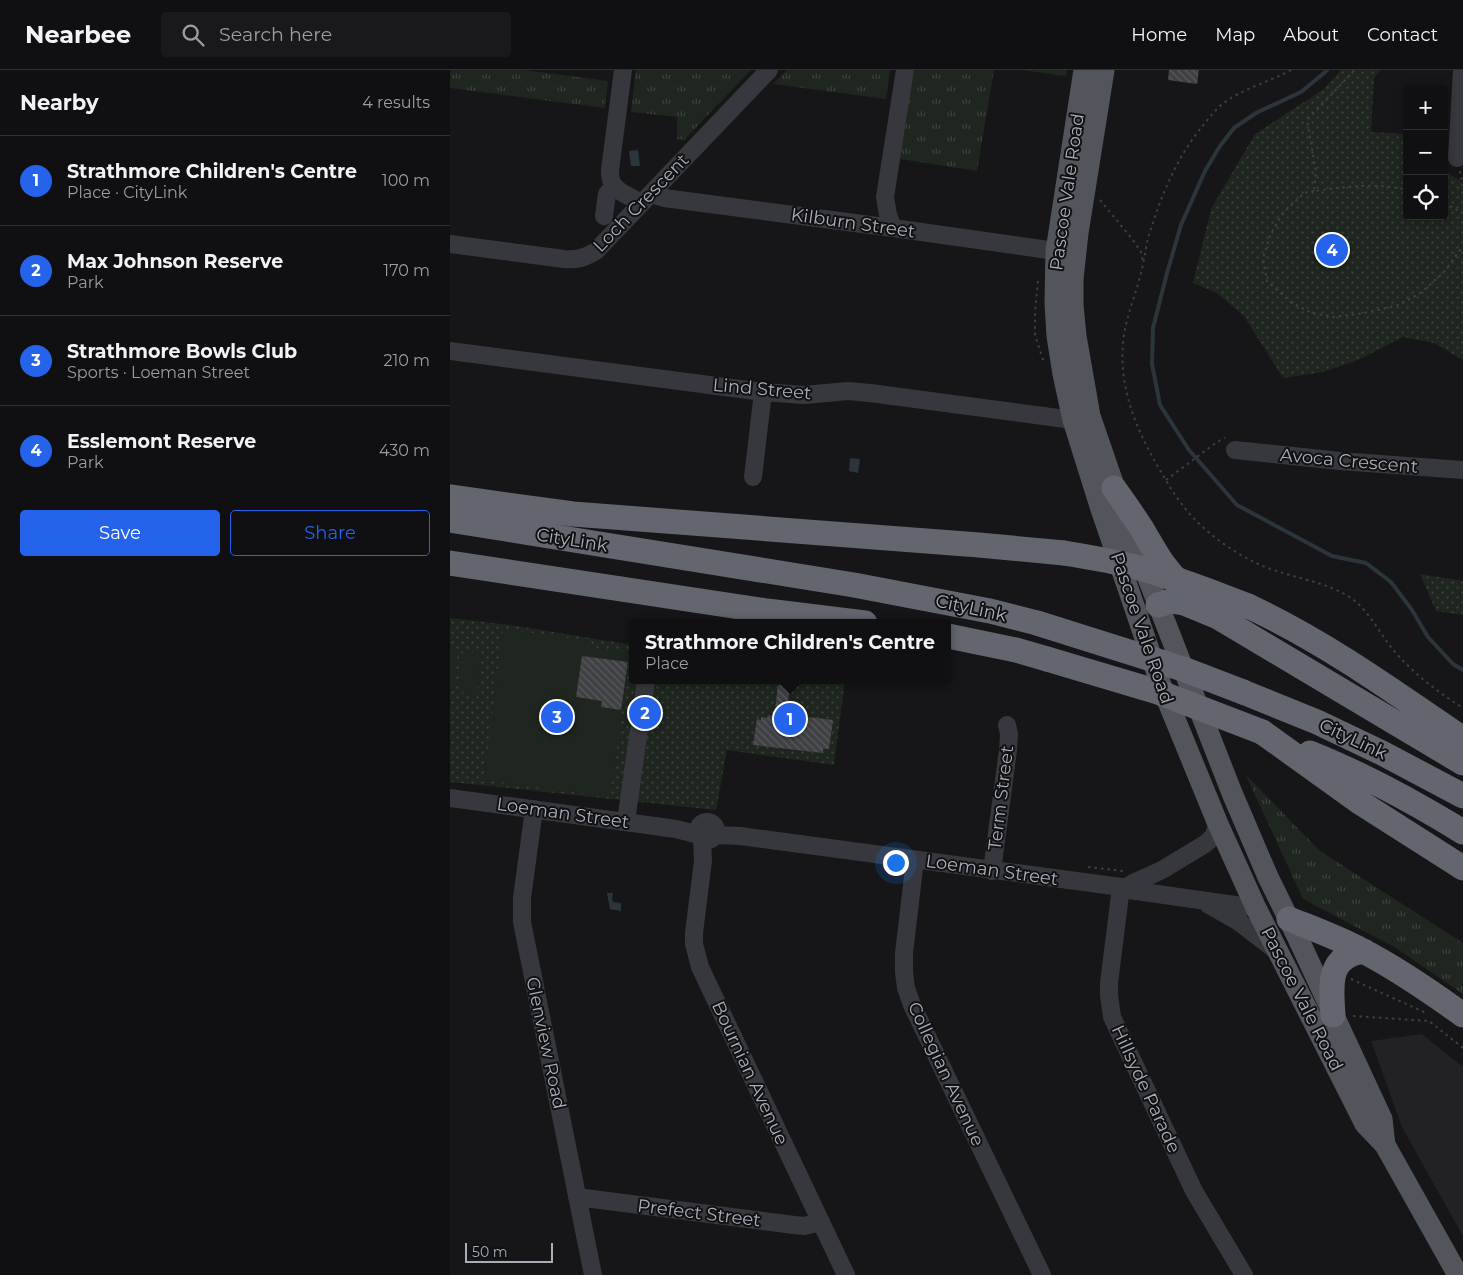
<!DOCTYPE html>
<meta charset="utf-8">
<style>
:root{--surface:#101012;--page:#19191b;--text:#f1f3f6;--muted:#9c9d9f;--line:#303032;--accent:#2563eb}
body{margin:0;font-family:Montserrat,sans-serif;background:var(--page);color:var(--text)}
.controls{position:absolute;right:15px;top:15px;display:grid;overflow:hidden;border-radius:5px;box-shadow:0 2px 12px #0003}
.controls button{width:45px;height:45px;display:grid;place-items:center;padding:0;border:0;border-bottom:1px solid var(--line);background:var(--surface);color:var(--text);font:25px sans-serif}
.scale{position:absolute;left:15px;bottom:12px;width:88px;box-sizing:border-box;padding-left:5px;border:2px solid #a8adb8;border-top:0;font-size:14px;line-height:18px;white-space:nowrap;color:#a8adb8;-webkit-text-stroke:4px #111113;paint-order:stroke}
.you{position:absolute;left:445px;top:792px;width:18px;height:18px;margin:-12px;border:4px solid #fff;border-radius:50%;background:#1a73e8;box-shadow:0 0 0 8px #1a73e833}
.badge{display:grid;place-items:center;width:32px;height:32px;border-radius:50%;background:var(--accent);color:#fff;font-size:16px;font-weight:700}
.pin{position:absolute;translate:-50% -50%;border:2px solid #fff;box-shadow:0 1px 5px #0006}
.popup{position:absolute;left:179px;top:549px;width:322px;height:65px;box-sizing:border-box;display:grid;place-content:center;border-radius:5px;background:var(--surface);filter:drop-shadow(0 1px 4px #0005);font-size:16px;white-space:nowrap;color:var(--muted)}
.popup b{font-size:19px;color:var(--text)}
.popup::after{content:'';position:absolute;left:50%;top:100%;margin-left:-10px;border:10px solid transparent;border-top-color:var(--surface)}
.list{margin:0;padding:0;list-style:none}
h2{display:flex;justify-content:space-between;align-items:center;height:65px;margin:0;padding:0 20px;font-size:21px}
h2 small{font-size:16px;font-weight:400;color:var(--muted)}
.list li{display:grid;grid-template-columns:32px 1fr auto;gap:15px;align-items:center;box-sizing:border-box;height:90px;padding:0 20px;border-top:1px solid var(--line)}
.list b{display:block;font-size:19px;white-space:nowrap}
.list p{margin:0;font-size:16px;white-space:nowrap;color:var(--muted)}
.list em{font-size:16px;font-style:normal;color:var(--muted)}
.actions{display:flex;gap:10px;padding:15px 20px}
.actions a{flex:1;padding:11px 0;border:1px solid var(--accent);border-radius:5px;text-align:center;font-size:18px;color:var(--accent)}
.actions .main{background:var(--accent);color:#fff}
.icon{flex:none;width:28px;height:28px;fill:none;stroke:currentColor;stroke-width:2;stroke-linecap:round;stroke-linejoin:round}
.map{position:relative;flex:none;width:1013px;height:1205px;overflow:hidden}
header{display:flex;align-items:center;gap:30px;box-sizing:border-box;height:70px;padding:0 25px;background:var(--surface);border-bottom:1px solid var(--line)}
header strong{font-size:24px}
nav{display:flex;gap:28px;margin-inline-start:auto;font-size:18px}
.search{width:350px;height:45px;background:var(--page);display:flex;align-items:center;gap:12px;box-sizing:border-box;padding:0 18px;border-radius:5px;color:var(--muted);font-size:19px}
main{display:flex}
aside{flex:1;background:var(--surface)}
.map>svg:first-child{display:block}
</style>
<header>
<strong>Nearbee</strong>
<div class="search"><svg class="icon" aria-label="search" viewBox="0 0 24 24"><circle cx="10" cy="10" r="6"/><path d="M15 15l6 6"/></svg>Search here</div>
<nav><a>Home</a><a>Map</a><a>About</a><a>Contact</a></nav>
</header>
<main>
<aside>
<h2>Nearby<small>4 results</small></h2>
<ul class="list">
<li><span class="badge">1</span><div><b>Strathmore Children's Centre</b><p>Place · CityLink</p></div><em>100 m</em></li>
<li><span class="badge">2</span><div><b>Max Johnson Reserve</b><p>Park</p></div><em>170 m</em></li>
<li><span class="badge">3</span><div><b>Strathmore Bowls Club</b><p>Sports · Loeman Street</p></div><em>210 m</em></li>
<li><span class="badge">4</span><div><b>Esslemont Reserve</b><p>Park</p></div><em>430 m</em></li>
</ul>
<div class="actions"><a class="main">Save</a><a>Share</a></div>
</aside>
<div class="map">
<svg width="1013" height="1205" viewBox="0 0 1013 1205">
<defs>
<pattern id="grass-tufts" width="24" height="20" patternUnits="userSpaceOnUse" patternTransform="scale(1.25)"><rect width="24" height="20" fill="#1e261f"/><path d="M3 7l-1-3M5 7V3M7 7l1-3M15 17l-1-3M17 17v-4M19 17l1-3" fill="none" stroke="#3c433d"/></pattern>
<pattern id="park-dots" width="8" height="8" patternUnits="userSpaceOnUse" patternTransform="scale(1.25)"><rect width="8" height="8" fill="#1e261f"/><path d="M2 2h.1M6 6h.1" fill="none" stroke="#3c433d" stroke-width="1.8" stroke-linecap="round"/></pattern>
<pattern id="building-back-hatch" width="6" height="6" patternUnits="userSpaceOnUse" patternTransform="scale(1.25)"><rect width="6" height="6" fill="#404145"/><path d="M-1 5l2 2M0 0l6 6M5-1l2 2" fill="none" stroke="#595a5e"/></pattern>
</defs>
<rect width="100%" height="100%" fill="#161618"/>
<path fill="#222225" d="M972,964l41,33v169l-61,-109 -31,-86z"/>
<path fill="url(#grass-tufts)" d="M0,0h75l83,11 -3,27 -155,-20z
M186,0h115l-67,70 -7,-1v-22l-46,-5z
M337,0h103l-4,29 -113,-15z
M464,0h80l-17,101 -77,-12z
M572,0h45l-1,6z
M796,705l74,76 143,92v51l-67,-46 -93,-49z"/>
<path fill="url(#park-dots)" d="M891,0h39l-6,8 -3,54 36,2v82h37v-60l5,18 12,7 2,7v172l-29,-17 -31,-6 -45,23 -35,12 -40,6 -39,-62 -27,-23 -24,-10 18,-74 44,-75 69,-45z
M970,504l43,7v34l-27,-4z
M0,548l61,7 121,20v35h213l-11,85 -107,-15 -11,60 -266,-28z"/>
<path fill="#1e261f" d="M53,559l82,11v6l45,7 -20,144 -126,-17z
M0,579l8,1 -5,41h-3z
M13,581l19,2 -5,41 -19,-2z"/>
<path fill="#2c353c" d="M188,80l2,16h-9l-2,-15z
M400,388l10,1 -2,14 -9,-2z
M157,823h6l-1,6 1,3 8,1v8l-11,-2z"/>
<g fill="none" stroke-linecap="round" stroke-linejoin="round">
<path stroke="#2c353c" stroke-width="4" d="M877,0l-3,3 -23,19 -45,21 -22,15 -14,18 -15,25 -24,54 -14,48 -14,55 -1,36 8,41 29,45 48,55 95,51 34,7 25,19 21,28 16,27 25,27 10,6"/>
</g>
<path fill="url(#building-back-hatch)" d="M719,0h30l-2,14 -29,-4z
M132,586l46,6 -7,48 -20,-3 1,-6 -26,-4z
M328,615l12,1 -2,17 12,2 -1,11 34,4 -4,29h-6v4l-70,-8 4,-26 4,1v-3l7,1v-3l4,1 1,-5h2z"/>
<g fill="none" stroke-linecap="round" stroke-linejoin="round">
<path stroke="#3d3f44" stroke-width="2" stroke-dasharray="2.5 4" stroke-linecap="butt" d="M841,0c-20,11 -43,17 -63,30 -11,7 -19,18 -27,28 -26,32 -41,71 -53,110 -2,8 -3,17 -5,26 -5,27 -18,52 -20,80 -4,47 15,89 38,128 8,14 16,27 27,40 17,20 42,38 66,50 30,15 65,17 94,34 22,14 31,38 48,57 19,22 42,39 67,55
M904,0l-3,4 -44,46 9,52 -2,19c34,-4 59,-9 93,-1
M1010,101l3,15
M864,121l-10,2 -20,19 -13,21 -8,25 4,23 25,22 20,10 22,4 30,-4 35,-8 23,-13 22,-20 19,-26
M650,130l33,40 8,12 2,11
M994,133l19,10
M588,211l-3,31v23l9,28
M716,410l51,-38 8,-4
M638,797l35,4
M901,909l75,34
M903,946l76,5 34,27"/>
<path stroke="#37383d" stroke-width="18" d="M173,0l-13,100c-1,22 16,23 31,33
M1007,88l5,-88
M201,124l13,4 229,30 163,23
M154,146l3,-22 7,-8
M443,158l-5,-13 -3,-18 20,-127
M0,174l114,15c14,1 20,-1 32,-8l173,-181
M0,281l313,41 41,3 44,-4 22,2 203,27
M785,380l105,11 123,9
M303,407l10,-85
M0,728l226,31 23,6
M84,739l-12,89v24l71,353
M176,751l20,-141
M248 761a9 9 0 1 1 18 0a9 9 0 1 1-18 0Z
M265,765l25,1 381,51 8,3 127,18
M252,768l1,23 -9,72v11l6,23 146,308
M465,790l-11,93v19l2,16 6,17 130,270
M542,801l16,-121 1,-16 -2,-9
M671,817l-12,96v12l3,22 82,174 50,84
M674,818l9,-5 29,-13 43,-26 8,-7 5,-13
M759,835l30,17 39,30
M127,1127l217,28 10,1 17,-4"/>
<path stroke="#53555c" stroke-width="21" d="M634,0l-28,181 -1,52 2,33 6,38 10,46 27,86 61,179 57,139 38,84 109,216 20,21 73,130
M654,0l-26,163 -5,46v26l3,31 14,80 41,119 101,258 36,84 29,59 85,183 3,26"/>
<path stroke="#63666e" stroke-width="25" d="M664,418c9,13 19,27 28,41 13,22 21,39 40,56
M0,427l123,17 406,31 85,8
M0,450l404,65 136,26 47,12
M0,493l317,48 98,12
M708,535l13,-4 13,2 34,14 245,146
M798,536c77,36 145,85 215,133
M498,566l68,14 31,9
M793,622l74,30 65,31 81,43
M812,662l99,71 102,65
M860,683c53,21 104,49 153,79
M839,849c25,10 50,19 74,32 35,18 68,41 100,64
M883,945c-2,-30 -6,-59 31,-64"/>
<path stroke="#63666e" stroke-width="25" d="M614,483c25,4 50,8 75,15 37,10 73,24 109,38
M587,553l146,46 60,23
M597,589l111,33 104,40"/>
</g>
<g text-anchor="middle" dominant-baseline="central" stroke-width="4" stroke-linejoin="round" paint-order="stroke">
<g font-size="18" fill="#a8adb8" stroke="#111113">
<text transform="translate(617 122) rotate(-82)">Pascoe Vale Road</text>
<text transform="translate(191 133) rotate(-46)">Loch Crescent</text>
<text transform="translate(403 153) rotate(8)">Kilburn Street</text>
<text transform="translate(312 319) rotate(5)">Lind Street</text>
<text transform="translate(899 391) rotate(5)">Avoca Crescent</text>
<text transform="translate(122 470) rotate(9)">CityLink</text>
<text transform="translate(521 538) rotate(12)">CityLink</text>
<text transform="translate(692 558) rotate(71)">Pascoe Vale Road</text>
<text transform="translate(903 669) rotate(25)">CityLink</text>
<text transform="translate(551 728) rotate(-83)">Term Street</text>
<text transform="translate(113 743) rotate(8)">Loeman Street</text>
<text transform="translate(542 800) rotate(8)">Loeman Street</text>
<text transform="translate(852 929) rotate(63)">Pascoe Vale Road</text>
<text transform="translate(96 973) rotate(78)">Glenview Road</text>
<text transform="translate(300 1003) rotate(65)">Bournian Avenue</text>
<text transform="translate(496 1004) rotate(65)">Collegian Avenue</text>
<text transform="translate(696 1019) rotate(65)">Hillsyde Parade</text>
<text transform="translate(249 1143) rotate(7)">Prefect Street</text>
</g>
</g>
</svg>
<div class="controls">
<button>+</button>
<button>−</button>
<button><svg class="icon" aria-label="locate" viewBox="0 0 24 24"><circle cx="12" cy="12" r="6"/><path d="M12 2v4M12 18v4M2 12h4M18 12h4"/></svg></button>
</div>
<div class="scale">50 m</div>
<div class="you"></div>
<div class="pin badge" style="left:340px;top:649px">1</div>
<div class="popup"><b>Strathmore Children's Centre</b>Place</div>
<div class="pin badge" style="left:195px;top:643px">2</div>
<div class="pin badge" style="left:107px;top:647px">3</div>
<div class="pin badge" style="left:882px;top:180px">4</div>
</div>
</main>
